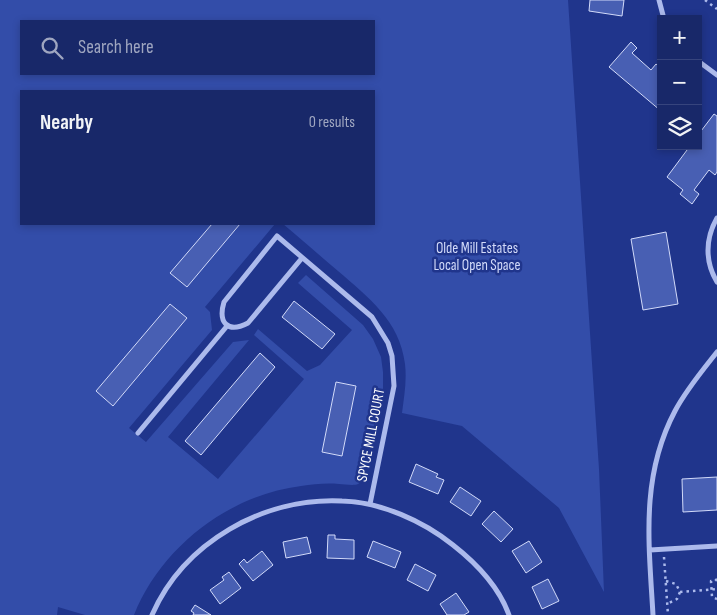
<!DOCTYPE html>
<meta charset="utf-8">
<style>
:root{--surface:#182869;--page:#253471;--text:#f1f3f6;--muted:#9fa6c0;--line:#36447d}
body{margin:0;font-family:"Sofia Sans Condensed",sans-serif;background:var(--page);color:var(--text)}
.controls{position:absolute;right:15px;top:15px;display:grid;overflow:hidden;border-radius:0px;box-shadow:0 2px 8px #0003}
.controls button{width:45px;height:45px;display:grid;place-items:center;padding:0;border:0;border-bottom:1px solid var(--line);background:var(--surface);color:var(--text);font:25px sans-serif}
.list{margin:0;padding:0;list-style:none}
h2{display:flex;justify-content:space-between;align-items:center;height:65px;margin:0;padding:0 20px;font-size:21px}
h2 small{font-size:16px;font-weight:400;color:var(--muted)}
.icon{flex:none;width:28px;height:28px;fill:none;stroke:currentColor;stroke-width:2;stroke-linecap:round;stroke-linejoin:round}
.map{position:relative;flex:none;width:717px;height:615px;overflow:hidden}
.search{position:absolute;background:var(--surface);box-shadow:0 2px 8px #0003;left:20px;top:20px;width:355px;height:55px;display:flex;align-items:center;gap:12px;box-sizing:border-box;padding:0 18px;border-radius:0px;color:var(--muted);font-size:19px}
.panel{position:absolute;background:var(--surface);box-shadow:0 2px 8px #0003;left:20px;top:90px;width:355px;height:135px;border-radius:0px}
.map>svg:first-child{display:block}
</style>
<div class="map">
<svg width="717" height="615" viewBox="0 0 717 615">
<rect width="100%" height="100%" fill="#20358c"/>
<path fill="#334da9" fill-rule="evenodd" d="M0,0h568l31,469 5,123 -45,-84 -97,-82 -60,-13c2,-16 5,-32 3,-49 -5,-43 -37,-67 -67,-93 -19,-16 -37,-32 -55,-47h91v-133h-353v133h254l-70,83 5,5 2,18 -83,98 17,14 87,-100 16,-2 -81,97 50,42 86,-100 -50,-44 4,-6 49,42 13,-6 32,-35 -54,-47 8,-8 57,50 10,14 8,18 2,15v16l-19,92c-2,1 -4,3 -6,4 -5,2 -13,0 -19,0 -13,-1 -25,0 -38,2 -72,9 -140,61 -167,129h-49l-27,-8 -1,8h-57zM21,21h353v53h-353z"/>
<path fill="#485fb3" stroke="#d2daf9" d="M590,0h34l-2,16 -33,-5z
M631,42l6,6 -5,5 19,17 5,-6 5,4v43l-52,-44z
M714,114l3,2v56l-2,3 -6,-5 -15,20 5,4 -7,10 -12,-10 3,-4 -16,-13 23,-31h8v-11z
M212,224h28l-53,63 -17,-14z
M666,232l12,72 -35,6 -12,-71z
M294,301l41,33 -13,15 -40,-32z
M170,304l17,14 -74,88 -17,-15z
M260,353l15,14 -74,88 -16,-14z
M336,382l20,4 -14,70 -20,-4z
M416,464l22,10 -2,3 8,3 -6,14 -29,-12z
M717,477v33l-34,2 -1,-33z
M460,487l21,14 -10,15 -21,-14z
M494,511l19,18 -12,13 -19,-18z
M328,535h7v4l19,1v19l-27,-1z
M307,537l4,16 -25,5 -3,-16z
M373,541l28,11 -6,16 -28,-11z
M529,541l13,21 -16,11 -14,-22z
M262,551l11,14 -20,16 -14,-17 5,-5 3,4z
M415,564l21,11 -8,16 -21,-11z
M229,572l12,16 -21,16 -10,-14 14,-10 -2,-3z
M548,579l11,22 -17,8 -10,-22z
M456,593l13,19 -5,3h-17l-7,-11z
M195,605l16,10h-18l1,-2 -3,-2z"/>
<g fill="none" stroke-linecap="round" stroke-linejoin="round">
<path stroke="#acbaec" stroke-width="2.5" stroke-dasharray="2.5 4" stroke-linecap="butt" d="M705,0l12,9
M664,557l4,58
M717,579l-2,2h-4l1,16 5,2
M666,581l10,3 4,8 -3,7 -10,5
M680,592l37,-3"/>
<path stroke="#acbaec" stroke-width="5" d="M659,0l5,19
M698,61l19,14
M717,218c-12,21 -12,44 0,64
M302,258l-54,65c-21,11 -30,-1 -24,-21l53,-66 95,81 16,26 4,13 2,30 -24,118
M138,433l89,-107
M650,550l67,-4
M152,615c32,-73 112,-118 190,-114 39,1 81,20 111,44 23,18 46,42 56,70
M653,615c-4,-71 -13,-138 22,-204 11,-21 27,-40 42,-59"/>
</g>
<g text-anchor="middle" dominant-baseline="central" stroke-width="5" stroke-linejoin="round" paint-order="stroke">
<g font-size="15" fill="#d2daf9" stroke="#20358c">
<text x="477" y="248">Olde Mill Estates<tspan x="477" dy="17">Local Open Space</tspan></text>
</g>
<g font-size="15" fill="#fff" stroke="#20358c">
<text transform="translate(371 435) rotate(-79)">SPYCE MILL COURT</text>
</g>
</g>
</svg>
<div class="controls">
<button>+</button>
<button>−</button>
<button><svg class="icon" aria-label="layers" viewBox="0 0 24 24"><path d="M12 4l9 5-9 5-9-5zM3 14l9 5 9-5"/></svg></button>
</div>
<div class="search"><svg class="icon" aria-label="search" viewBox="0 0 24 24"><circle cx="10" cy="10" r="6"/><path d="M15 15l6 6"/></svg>Search here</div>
<section class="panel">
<h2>Nearby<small>0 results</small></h2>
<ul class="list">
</ul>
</section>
</div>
